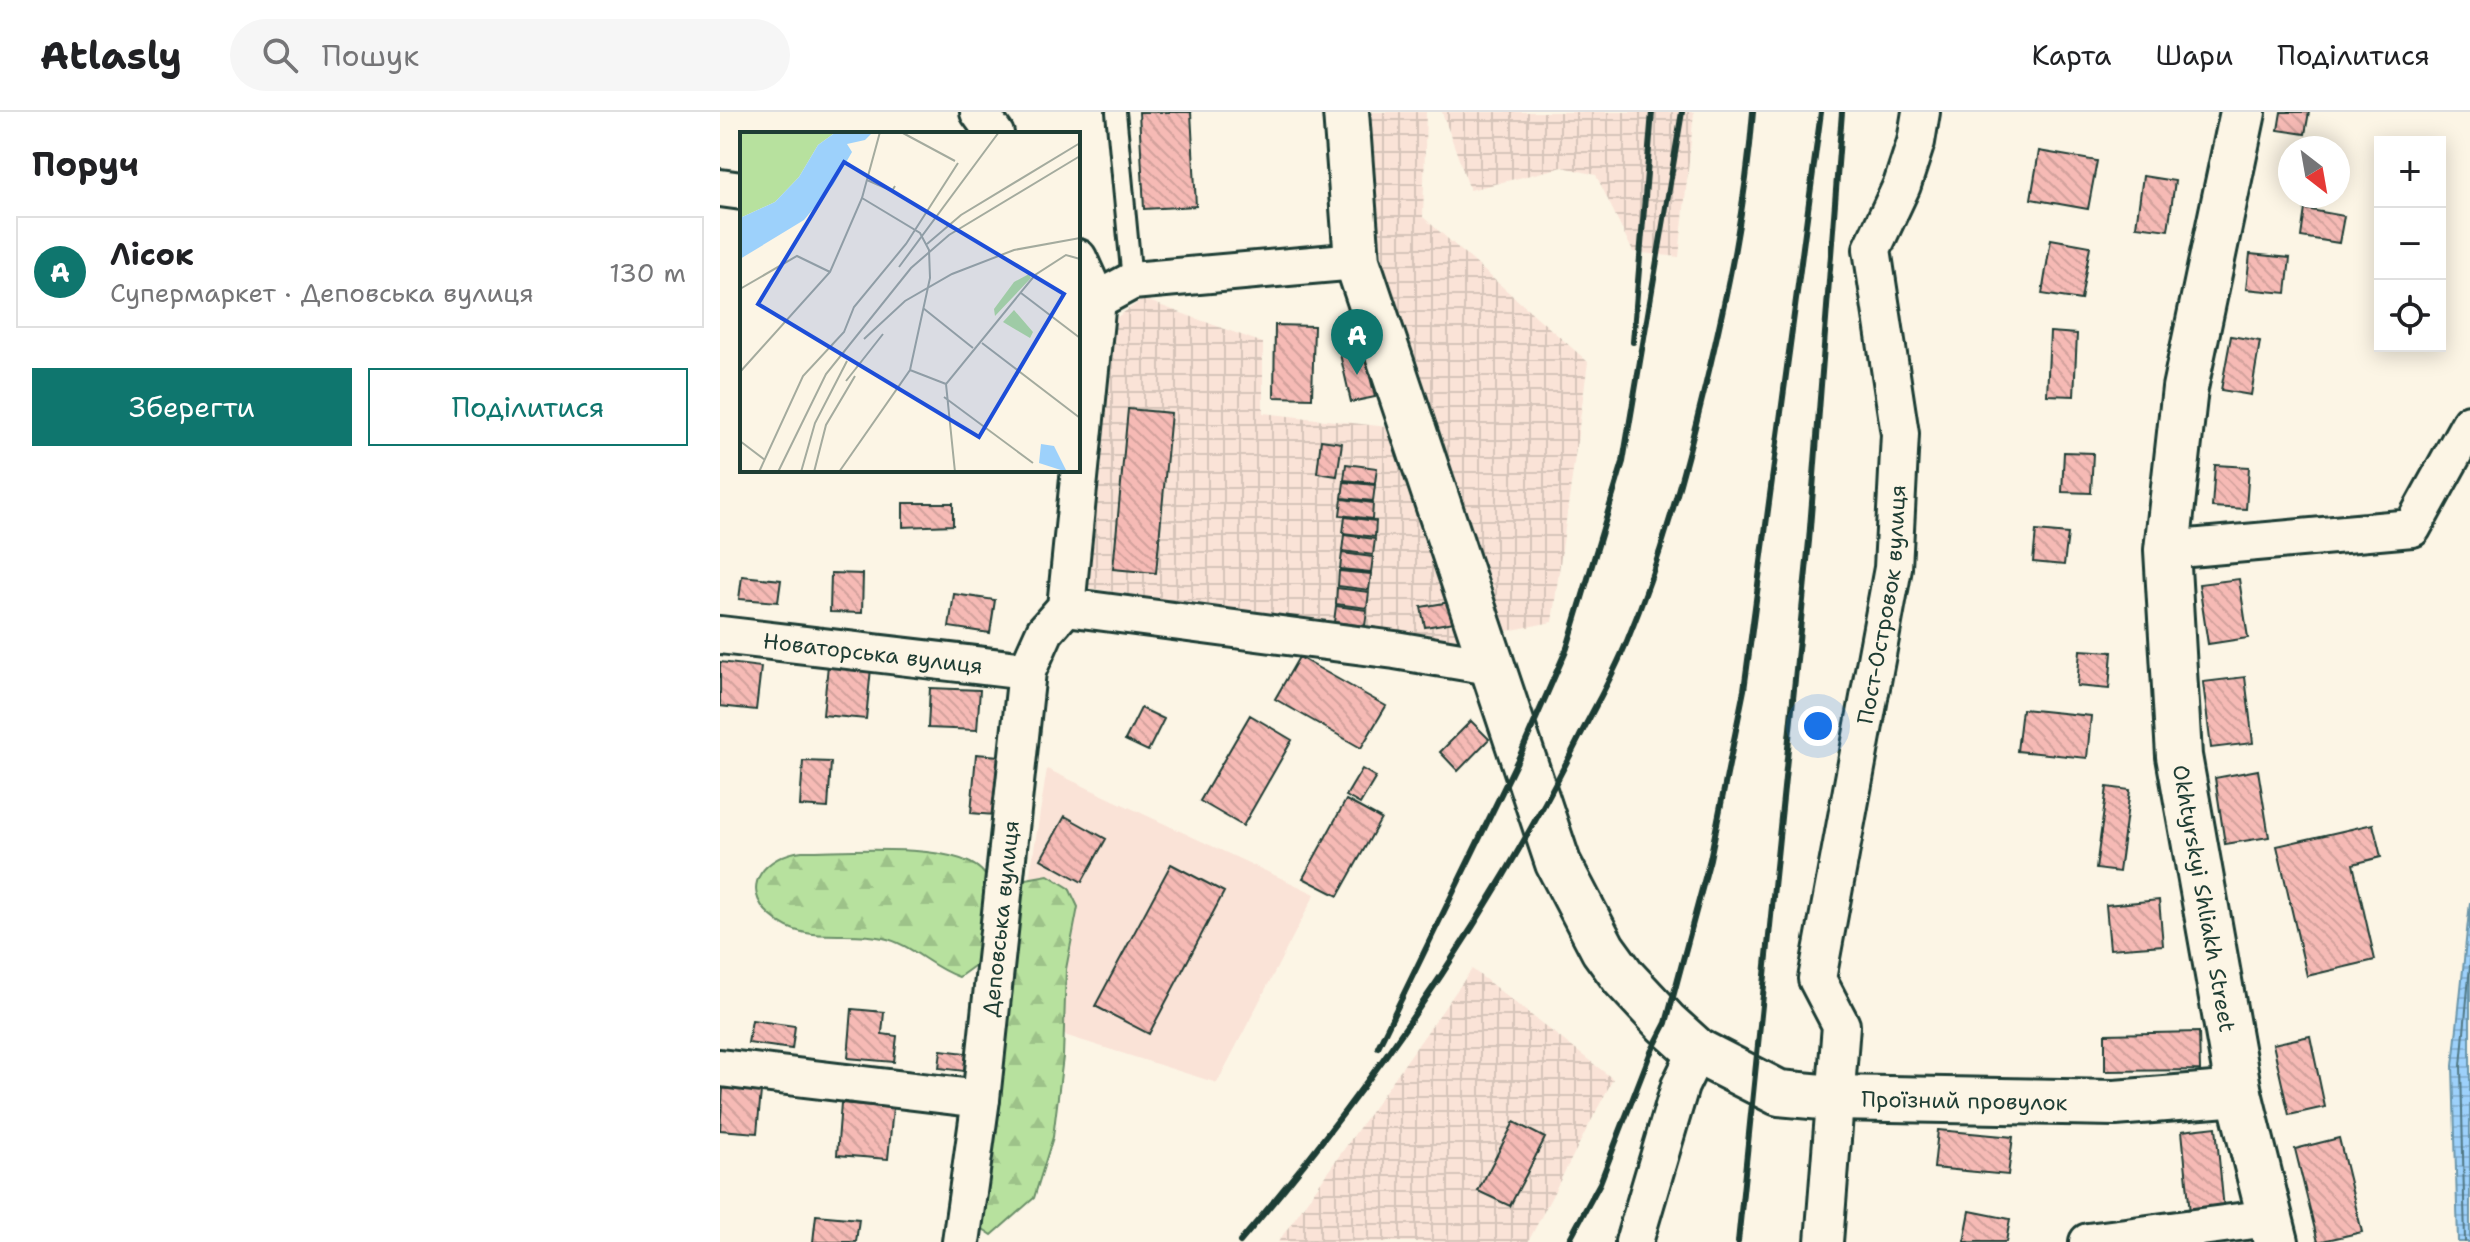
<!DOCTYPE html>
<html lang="uk">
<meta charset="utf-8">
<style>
:root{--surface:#fff;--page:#f6f6f6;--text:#202124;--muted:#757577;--line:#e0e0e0;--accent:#0f766e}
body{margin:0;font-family:"Shantell Sans",sans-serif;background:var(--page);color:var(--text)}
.controls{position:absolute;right:24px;top:24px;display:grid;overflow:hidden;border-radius:0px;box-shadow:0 4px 20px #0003}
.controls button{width:72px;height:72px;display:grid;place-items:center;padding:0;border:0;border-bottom:2px solid var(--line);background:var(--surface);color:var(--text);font:40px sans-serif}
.compass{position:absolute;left:1558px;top:24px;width:72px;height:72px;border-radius:50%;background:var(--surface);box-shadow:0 4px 20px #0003;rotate:149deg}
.you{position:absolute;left:1098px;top:614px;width:28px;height:28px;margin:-20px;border:6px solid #fff;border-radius:50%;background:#1a73e8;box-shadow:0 0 0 12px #1a73e833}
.badge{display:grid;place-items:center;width:52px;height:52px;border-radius:50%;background:var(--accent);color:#fff;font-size:26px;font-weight:700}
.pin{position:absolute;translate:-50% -66px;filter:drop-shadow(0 2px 4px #0008)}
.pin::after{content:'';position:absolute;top:42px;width:28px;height:24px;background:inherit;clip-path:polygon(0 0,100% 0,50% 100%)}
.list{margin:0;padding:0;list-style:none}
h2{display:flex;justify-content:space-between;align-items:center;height:104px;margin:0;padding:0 32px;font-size:34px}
h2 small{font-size:26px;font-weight:400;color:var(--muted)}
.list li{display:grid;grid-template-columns:52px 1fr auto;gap:24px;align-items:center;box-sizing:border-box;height:112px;margin:0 16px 16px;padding:0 16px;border:2px solid var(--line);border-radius:0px}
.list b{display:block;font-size:30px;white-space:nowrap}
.list p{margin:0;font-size:26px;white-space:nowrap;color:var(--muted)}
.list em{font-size:26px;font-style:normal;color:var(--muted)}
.actions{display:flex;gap:16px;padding:24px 32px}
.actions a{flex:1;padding:18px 0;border:2px solid var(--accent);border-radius:0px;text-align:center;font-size:28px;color:var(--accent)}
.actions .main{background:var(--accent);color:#fff}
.icon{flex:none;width:44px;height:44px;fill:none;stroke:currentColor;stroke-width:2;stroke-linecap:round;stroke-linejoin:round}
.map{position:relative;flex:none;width:1750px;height:1130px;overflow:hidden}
header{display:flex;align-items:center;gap:48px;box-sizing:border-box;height:112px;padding:0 40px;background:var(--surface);border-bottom:2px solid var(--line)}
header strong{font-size:38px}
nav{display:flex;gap:44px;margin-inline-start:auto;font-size:28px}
.search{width:560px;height:72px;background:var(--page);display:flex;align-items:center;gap:20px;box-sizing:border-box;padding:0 28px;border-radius:44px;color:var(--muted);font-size:30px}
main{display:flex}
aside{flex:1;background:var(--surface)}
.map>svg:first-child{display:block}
</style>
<header>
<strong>Atlasly</strong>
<div class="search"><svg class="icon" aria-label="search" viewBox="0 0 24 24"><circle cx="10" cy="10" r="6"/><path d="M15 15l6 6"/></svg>Пошук</div>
<nav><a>Карта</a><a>Шари</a><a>Поділитися</a></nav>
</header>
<main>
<aside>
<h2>Поруч<small></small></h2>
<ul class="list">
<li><span class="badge">A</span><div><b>Лісок</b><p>Супермаркет · Деповська вулиця</p></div><em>130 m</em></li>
</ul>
<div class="actions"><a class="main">Зберегти</a><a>Поділитися</a></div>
</aside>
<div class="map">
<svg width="1750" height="1130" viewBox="0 0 1750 1130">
<defs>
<pattern id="industrial-grid" width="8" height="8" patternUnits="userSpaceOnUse" patternTransform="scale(2)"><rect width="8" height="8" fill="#fae3d7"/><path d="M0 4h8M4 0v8" fill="none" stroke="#d6c4b9"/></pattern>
<pattern id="forest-firs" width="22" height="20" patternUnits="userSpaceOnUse" patternTransform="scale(2)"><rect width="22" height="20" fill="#b7e19e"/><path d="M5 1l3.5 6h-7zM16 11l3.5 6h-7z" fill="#9dc289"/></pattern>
<pattern id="water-rules" width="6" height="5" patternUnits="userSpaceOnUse" patternTransform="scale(2)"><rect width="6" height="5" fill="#9dd1fb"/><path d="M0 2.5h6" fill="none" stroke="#87b4d8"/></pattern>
<pattern id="building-back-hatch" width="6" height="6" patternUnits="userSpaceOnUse" patternTransform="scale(2)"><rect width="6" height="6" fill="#f6bab5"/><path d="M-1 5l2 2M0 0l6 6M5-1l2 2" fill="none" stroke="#d2a19c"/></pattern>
</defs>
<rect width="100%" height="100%" fill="#fcf5e5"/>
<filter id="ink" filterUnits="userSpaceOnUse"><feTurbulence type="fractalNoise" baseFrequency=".0125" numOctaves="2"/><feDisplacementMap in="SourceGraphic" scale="16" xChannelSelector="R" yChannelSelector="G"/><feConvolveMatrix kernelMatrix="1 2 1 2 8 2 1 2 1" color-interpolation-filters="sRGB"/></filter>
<g filter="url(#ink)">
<path fill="#fae3d7" d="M327,657l268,125 -98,189 -210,-66z"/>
<path fill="url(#industrial-grid)" d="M648,0h58l-3,105 165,145 -36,260 -50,10 -128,-381z
M722,0h252l-15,145 -46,-5 -37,-77 -33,-8 -93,23z
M423,187l120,44v70l125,14 84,196 -22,22 -367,-58 23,-262z
M752,857l141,110 -85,163h-250z"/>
<path fill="url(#forest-firs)" stroke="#6b8f69" stroke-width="2" d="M82,739c39,1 173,-13 186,30 5,16 -5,61 -7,80l-22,16c-28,-9 -47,-33 -76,-39 -39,-9 -79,8 -112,-22 -34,-30 -4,-61 31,-65z
M328,763l21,13 9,19 -12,62 -3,88 -10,80 -19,61 -42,37 -21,-14 41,-327 14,-15z"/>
<path fill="url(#water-rules)" stroke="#6b96ab" stroke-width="2" d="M1750,790v340h-12l-5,-176z"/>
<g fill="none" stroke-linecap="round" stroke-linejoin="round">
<path stroke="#517884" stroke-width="2" d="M1745,1130l-4,-176 9,-101"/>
</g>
<path fill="url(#building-back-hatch)" stroke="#1f3d34" stroke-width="2" d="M419,0h52l5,94 -52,3z
M1561,0h28l-4,22 -27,-4z
M1319,39l58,10 -9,48 -57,-10z
M1423,64l32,5 -7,49 -32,-4z
M1585,97l39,7 -5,27 -38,-6z
M1331,127l39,7 -9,54 -39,-6z
M1530,142l40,4 -4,35 -40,-4z
M555,213l39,1 -2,72 -38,-1z
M1330,220l27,2 -3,62 -27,-1z
M1511,224l29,5 -9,54 -30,-5z
M643,236l12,49 -24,5 -11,-48z
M408,297l43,4 -15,160 -43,-4z
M601,328l21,3 -5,33 -20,-3z
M1344,340l29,1 -2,40 -29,-1z
M626,352l31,4 -2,15 -31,-3z
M1495,353l34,2 -3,42 -34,-2z
M624,370l31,3 -2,16 -31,-3z
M622,387l31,4 -1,16 -32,-4z
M183,391h50v22l-50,2z
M625,405l31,4 -1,16 -32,-4z
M1316,419l32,3 -4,31 -31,-3z
M624,423l31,4 -2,16 -31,-4z
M622,441l31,4 -2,15 -31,-3z
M619,459l32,3 -2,16 -31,-4z
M111,461l32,1 -1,39 -32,-1z
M22,464l39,4 -3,22 -39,-3z
M1519,467l9,59 -40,6 -9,-60z
M617,476l32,4 -2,16 -31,-4z
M234,482l41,6 -5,33 -41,-6z
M736,489l4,20 -35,6 -4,-20z
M616,494l31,4 -2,16 -31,-4z
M1360,538l32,2 -3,37 -32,-3z
M579,545l87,49 -25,42 -86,-49z
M0,550l41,5 -5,43 -36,-4z
M108,553l43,3 -5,51 -43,-4z
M1525,565l8,66 -42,5 -8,-66z
M210,576l50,2 -3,40 -49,-2z
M421,596l23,11 -16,32 -23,-11z
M1302,597l69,7 -4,42 -70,-7z
M530,603l42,25 -49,86 -43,-25z
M751,609l18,18 -31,32 -18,-19z
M256,642l23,2 -5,59 -23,-2z
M83,649l28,1 -3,46 -28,-2z
M642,657l14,8 -16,27 -14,-8z
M1538,658l11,67 -44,7 -10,-66z
M1387,675l23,3 -11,82 -23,-3z
M626,688l35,19 -43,77 -35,-18z
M345,704l41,23 -24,43 -41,-23z
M1653,712l8,33 -28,7 22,96 -68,16 -30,-130z
M451,752l53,28 -75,142 -54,-28z
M1439,788l4,45 -53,4 -4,-44z
M132,897l32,3 -2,22 15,2 -3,26 -46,-4z
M32,908l43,6 -3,23 -44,-6z
M1479,920l1,38 -95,1v-37z
M1590,924l15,71 -36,8 -16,-71z
M221,938l25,3 -2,18 -25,-3z
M3,976l38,3 -4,42 -37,-3z
M121,991l52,5 -5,51 -51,-4z
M794,1010l31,16 -35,68 -32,-15z
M1496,1015l8,83 -34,3 -8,-82z
M1218,1018l75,7 -5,38 -74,-7z
M1619,1026l23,94 -44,10 -23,-93z
M1250,1099l40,8 -4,23h-42z
M96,1103l43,4 -3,23h-43z"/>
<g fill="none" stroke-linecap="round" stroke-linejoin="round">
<g stroke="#1f3d34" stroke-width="24">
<path id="lane" d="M396,0l16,169"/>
</g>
<g stroke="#1f3d34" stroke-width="42">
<g id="street">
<path d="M259,0l16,22"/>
<path d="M0,76l22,3"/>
<path d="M377,188l35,-19 225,-20"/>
<path d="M1447,438l245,-22 58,-105"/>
<path d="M346,495l329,43 101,17"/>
<path id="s1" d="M0,523l307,36"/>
<path d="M0,956l261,31"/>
<path id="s2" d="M241,1130l20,-143 46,-428 18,-40 21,-24 31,-307 -19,-42"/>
<path d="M914,1130l46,-156 17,-35"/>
<path id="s3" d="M1104,1130l17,-217 -24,-46 76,-411 7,-134 -28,-185 30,-64 14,-43 5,-30"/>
<path d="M1368,1130l181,-24"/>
</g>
</g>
<g stroke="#1f3d34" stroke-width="50">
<g id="secondary">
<path id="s4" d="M626,0l11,149 201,602 45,86 21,29 42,45 31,28 82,42 54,5 282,5 124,-10"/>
<path id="s5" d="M1523,0l-58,276 -18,162 12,206 60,337 37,149"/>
</g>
</g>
<use href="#lane" stroke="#fcf5e5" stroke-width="18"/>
<use href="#street" stroke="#fcf5e5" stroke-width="36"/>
<use href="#secondary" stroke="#fcf5e5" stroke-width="44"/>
<path stroke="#1f3d34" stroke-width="6" d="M913,230l19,-230
M658,935l143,-294 46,-105 56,-186 59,-350
M520,1130c131,-154 248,-323 339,-504 16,-32 35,-64 48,-97 34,-82 57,-168 78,-254 22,-91 41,-182 48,-275
M848,1130l32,-59 50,-129 16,-31 44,-164 34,-169 77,-578
M1018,1130l71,-701 33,-429"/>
</g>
</g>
<g text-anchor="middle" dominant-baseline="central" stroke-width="6" stroke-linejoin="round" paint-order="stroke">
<g font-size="22" fill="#1f3d34" stroke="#fcf5e5">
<text stroke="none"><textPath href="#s3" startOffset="650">Пост-Островок вулиця</textPath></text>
<text stroke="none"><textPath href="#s1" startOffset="154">Новаторська вулиця</textPath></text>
<text stroke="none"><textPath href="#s5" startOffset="796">Okhtyrskyi Shliakh Street</textPath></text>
<text stroke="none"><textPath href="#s2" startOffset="326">Деповська вулиця</textPath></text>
<text stroke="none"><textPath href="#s4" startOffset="1298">Проїзний провулок</textPath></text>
</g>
</g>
<g transform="translate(20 20)">
<rect width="340" height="340" fill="#fcf5e5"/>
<path d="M0,0h96l-18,13 -19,32 -24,25 -35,16zM289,142l2,4 -36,38 -1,-7 20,-27zM274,178l19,22 -3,6 -27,-16z" fill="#b7e19e"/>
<path d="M96,0h37l-8,8 -18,4 5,8 -19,33 -29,35 -64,39v-41l35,-16 24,-25 19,-32zM301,312l13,2 13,26 -28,-9z" fill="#9dd1fb"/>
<path fill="none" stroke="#a4ab9e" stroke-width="2" d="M161,0l54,29M127,48l25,11 3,-5M187,112l34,-29 119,-72M159,135l100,-135M0,157l57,-33 33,16M281,161l59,45M183,176l50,40M124,207l41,-38 47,-27 62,-24 66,-12M242,211l98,75M170,238l36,14M0,240l90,-100 32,-74 18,-66M106,249l37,-47M204,265l89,66M0,309l25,19M19,340l44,-96 41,-44 10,-25 52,-63 52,-81M38,340l48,-98 85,-106 38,-33 131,-79M61,340l14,-49 32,-62M74,340l12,-47 29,-49M99,340l71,-102 20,-92 -1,-28 -9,-17 -58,-35M215,340l-9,-88 89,-109 31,-20 14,4"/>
<path fill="#1d4ed8" fill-opacity="0.15" stroke="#1d4ed8" stroke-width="4" d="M104,30l220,132 -85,143 -221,-133z"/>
<rect width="340" height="340" fill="none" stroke="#1f3d34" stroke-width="4"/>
</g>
</svg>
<div class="controls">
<button>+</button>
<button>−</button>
<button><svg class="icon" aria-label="locate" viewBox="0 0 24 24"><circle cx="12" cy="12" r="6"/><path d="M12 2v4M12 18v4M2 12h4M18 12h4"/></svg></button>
</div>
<svg class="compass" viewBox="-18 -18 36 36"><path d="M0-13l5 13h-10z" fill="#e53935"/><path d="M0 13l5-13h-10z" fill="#757577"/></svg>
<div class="you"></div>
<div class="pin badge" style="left:637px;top:263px">A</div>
</div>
</main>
